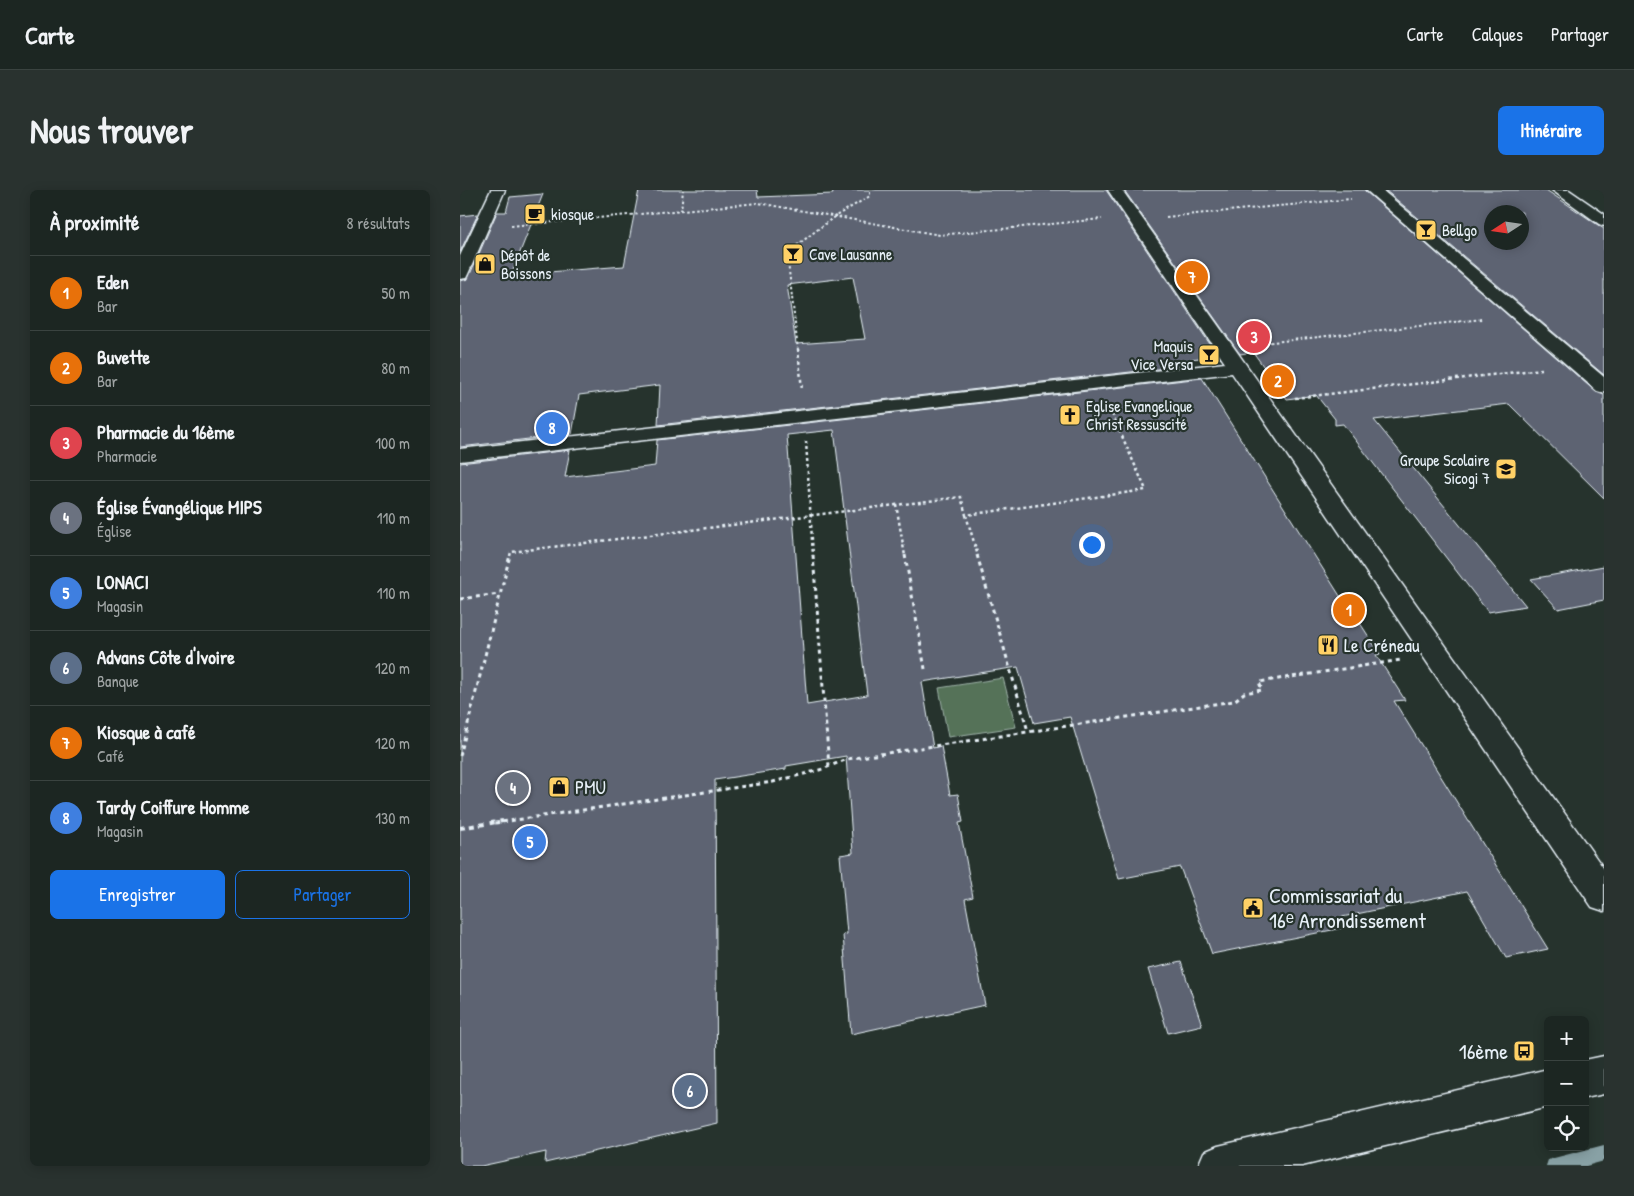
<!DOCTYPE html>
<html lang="fr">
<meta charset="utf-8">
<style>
:root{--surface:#1c2622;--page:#29322f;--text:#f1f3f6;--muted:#a0a5a5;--line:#3a4340;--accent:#1a73e8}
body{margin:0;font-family:"Patrick Hand",sans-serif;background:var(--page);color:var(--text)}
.controls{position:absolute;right:15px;bottom:15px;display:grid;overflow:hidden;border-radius:8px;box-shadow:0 2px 12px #0003}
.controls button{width:45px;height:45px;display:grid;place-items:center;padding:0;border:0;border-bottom:1px solid var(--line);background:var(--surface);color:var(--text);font:25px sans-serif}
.compass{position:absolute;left:1024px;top:15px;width:45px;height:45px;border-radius:50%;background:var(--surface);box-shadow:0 2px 12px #0003;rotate:258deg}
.you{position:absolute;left:631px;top:354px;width:18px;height:18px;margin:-12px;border:4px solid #fff;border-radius:50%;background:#1a73e8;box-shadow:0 0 0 8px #1a73e833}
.badge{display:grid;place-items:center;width:32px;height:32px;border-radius:50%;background:var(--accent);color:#fff;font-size:16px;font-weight:700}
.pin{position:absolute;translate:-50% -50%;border:2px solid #fff;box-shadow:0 1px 5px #0006}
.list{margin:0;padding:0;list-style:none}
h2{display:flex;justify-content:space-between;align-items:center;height:65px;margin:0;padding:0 20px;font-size:21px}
h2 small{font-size:16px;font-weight:400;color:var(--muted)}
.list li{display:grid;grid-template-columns:32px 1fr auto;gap:15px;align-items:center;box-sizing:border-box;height:75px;padding:0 20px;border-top:1px solid var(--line)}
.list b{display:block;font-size:19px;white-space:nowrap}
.list p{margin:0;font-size:16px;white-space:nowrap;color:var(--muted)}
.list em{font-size:16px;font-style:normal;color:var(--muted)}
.actions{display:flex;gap:10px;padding:15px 20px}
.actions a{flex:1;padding:11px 0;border:1px solid var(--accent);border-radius:8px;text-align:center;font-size:18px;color:var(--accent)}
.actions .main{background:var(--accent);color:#fff}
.icon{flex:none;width:28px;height:28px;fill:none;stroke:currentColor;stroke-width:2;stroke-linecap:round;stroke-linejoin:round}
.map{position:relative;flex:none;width:1144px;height:976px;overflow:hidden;border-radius:8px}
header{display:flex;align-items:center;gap:30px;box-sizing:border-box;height:70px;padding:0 25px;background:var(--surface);border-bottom:1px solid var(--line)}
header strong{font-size:24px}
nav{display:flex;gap:28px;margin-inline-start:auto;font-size:18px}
.intro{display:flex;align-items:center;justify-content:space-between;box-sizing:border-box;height:120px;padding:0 30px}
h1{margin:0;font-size:35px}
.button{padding:12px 22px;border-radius:8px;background:var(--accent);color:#fff;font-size:18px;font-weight:700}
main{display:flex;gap:30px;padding:0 30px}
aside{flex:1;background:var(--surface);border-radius:8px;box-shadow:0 2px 12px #0003}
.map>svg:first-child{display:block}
</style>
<header>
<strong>Carte</strong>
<nav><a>Carte</a><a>Calques</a><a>Partager</a></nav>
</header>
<div class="intro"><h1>Nous trouver</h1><a class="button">Itinéraire</a></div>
<main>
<aside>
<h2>À proximité<small>8 résultats</small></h2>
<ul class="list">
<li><span class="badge" style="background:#e8710a">1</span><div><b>Eden</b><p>Bar</p></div><em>50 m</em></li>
<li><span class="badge" style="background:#e8710a">2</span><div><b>Buvette</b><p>Bar</p></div><em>80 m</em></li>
<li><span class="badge" style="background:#e0444e">3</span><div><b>Pharmacie du 16ème</b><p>Pharmacie</p></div><em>100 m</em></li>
<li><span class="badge" style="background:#6b7280">4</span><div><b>Église Évangélique MIPS</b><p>Église</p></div><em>110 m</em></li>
<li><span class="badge" style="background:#3f7fe0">5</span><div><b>LONACI</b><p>Magasin</p></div><em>110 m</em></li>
<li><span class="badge" style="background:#5c6f8a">6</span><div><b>Advans Côte d'Ivoire</b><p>Banque</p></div><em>120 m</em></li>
<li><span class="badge" style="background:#e8710a">7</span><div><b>Kiosque à café</b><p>Café</p></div><em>120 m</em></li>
<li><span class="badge" style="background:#3f7fe0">8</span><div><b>Tardy Coiffure Homme</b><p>Magasin</p></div><em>130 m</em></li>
</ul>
<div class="actions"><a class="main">Enregistrer</a><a>Partager</a></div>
</aside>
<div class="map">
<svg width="1144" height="976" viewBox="0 0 1144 976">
<rect width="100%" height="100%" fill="#26332d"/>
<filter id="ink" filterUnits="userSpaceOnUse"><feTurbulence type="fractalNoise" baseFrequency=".02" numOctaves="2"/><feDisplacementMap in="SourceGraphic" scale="10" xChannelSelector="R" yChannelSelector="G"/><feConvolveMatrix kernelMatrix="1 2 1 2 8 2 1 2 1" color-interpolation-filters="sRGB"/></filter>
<g filter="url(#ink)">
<path fill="#557259" stroke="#9eb2a8" d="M543,488l13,49 -68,10 -9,-49z"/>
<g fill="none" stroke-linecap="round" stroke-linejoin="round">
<path fill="#88a1a5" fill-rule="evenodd" d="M1144,955v16l-18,5h-40l2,-6 6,-2z"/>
</g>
<path fill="#5d6472" stroke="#e8f1f8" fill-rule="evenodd" d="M179,0h118l1,7 75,-3 -1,-4h274l112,166 -28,3 3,6 -535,60 2,-40 -81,10 -7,39 -112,13v-166l8,-2 29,-67h9l4,-15 33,-3 -32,81 113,-9zM393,87l12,62 -69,5 -9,-59z
M664,0h240l232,202 8,3v103l-95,-94 -135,16 152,186 -38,6 -145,-188 -8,1v-6l-19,-24 -29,4 -34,-47 -13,2z
M925,0h161l58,39v146zM1032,22h30v30h-30z
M18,24l-18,38v-36z
M742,188l145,229 2,-1 31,48 -4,1 29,45 -11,1 154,248 -42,9 -39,-67 -125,26 5,10 -135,27 -32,-87 -61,12 -49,-162 -36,6 -16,-56 -96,15 11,66 8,-2 9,49 8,-1 5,28 -4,1 14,74 -8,2 20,106 -134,29 -8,-99 4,-1 -7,-79 13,-2 -7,-97 -60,10v3l-71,11 2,343 -172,40 1,-11 -65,14h-21v-703l110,-13 -5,27 90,-11 2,-26zM374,240l33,265 -60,10 -20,-270z
M1144,376v34l-46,9 -27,-30z
M721,772l21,63 -34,8 -20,-64z"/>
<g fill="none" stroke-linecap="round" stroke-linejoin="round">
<g stroke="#e8f1f8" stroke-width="3">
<path id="minor" d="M31,0h14l-37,84 -2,4 -6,1v-23z
M648,0h14l482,679v42l-12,-4 -360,-534 -772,88v-12l765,-86z
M906,0h16l222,187v16l-7,-2z
M1092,0h17l35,24v12l-5,-2z"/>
</g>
<g stroke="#e8f1f8" stroke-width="3">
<path id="major" d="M1144,866v38l-19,4v-38z
M1088,879v38l-246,59h-104l6,-14 14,-6z"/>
</g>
<path stroke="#e8f1f8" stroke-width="2" stroke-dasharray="2.5 2.5" stroke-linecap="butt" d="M221,21l2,-21
M706,27l185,-18
M51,36l247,-23 182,32 162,-16
M795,154l227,-25
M338,160l-11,-97 47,-36 36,-21v-6"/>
<path stroke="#e8f1f8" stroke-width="2.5" stroke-dasharray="3 3" stroke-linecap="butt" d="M338,159l4,41
M835,208l247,-29
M346,251l7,115
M436,314l9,52
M506,325l12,41
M50,366l1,-4 450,-55 5,18 180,-25 -37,-83"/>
<path stroke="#e8f1f8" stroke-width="3" stroke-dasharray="4 4" stroke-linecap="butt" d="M353,365l16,212
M445,365l20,114
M517,365l51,176
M0,409l40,-5
M0,566l50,-201
M35,633l278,-41 50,-13 24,-10 387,-58 10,-8 18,-3 -3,-8 142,-22"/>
<path stroke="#e8f1f8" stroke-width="4" stroke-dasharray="5 5" stroke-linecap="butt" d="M0,638l43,-7"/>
<use href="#minor" fill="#26332d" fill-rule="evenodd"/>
<use href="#major" fill="#26332d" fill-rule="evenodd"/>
</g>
</g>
<defs>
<g id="cafe-square" transform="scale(1.125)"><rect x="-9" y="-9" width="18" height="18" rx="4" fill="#ffd166" stroke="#26332d"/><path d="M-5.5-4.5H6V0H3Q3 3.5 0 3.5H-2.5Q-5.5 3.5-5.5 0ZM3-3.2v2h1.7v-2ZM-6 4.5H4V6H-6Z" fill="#111"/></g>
<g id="bar-square" transform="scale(1.125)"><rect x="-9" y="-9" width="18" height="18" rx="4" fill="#ffd166" stroke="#26332d"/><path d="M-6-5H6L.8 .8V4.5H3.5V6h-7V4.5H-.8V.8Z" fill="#111"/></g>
<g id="shop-square" transform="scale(1.125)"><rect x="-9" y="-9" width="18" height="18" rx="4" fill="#ffd166" stroke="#26332d"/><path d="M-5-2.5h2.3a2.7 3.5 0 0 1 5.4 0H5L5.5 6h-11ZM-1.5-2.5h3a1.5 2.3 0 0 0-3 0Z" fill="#111"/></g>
<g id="church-square" transform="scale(1.125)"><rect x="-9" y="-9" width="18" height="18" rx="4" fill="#ffd166" stroke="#26332d"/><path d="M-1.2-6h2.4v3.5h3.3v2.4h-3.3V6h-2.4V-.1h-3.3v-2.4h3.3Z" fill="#111"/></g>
<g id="school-square" transform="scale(1.125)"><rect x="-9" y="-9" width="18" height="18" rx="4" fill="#ffd166" stroke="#26332d"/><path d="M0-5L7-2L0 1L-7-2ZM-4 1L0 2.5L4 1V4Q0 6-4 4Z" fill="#111"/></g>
<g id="restaurant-square" transform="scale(1.125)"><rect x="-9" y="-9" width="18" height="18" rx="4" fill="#ffd166" stroke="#26332d"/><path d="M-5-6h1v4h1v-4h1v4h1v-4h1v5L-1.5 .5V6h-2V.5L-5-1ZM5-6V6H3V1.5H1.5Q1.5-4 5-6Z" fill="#111"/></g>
<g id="civic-square" transform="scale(1.125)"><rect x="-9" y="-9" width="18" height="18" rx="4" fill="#ffd166" stroke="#26332d"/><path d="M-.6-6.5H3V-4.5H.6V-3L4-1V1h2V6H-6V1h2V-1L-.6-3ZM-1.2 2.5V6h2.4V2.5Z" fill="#111"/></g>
<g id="bus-square" transform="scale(1.125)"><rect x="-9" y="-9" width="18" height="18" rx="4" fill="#ffd166" stroke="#26332d"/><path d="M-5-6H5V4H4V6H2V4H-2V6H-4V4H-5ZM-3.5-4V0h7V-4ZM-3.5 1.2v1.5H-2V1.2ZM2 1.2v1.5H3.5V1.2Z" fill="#111"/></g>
</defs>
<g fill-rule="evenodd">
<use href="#cafe-square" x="75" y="24"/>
<use href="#bar-square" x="966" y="40"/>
<use href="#bar-square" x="333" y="64"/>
<use href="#shop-square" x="25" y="74"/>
<use href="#bar-square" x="749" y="165"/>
<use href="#church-square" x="610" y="225"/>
<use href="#school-square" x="1046" y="279"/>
<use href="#restaurant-square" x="868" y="455"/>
<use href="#shop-square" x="99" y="597"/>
<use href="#civic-square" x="793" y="718"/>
<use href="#bus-square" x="1064" y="861"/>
</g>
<g text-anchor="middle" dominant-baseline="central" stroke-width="4.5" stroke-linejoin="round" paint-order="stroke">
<g font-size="16" fill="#e8f1f8" stroke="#26332d" text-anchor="start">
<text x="91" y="24">kiosque</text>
<text x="982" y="40">Bellgo</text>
<text x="349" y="64">Cave Lausanne</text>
<text x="41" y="65">Dépôt de<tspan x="41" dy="18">Boissons</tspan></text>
<text x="733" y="156" text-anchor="end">Maquis<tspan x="733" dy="18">Vice Versa</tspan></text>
<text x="626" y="216">Eglise Evangelique<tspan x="626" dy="18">Christ Ressuscité</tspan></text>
<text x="1030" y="270" text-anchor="end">Groupe Scolaire<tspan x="1030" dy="18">Sicogi 7</tspan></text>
</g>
<g font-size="19" fill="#e8f1f8" stroke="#26332d" text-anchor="start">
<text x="884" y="455">Le Créneau</text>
<text x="115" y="597">PMU</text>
</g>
<g font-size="22" fill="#e8f1f8" stroke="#26332d" text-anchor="start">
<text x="809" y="705">Commissariat du<tspan x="809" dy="25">16ᵉ Arrondissement</tspan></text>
<text x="1048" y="861" text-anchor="end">16ème</text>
</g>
</g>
</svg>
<div class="controls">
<button>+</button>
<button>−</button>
<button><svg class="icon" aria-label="locate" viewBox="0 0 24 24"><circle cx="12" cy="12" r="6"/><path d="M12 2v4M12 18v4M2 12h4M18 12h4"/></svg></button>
</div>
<svg class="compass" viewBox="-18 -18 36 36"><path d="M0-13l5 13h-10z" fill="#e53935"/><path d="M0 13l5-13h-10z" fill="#a0a5a5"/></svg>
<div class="you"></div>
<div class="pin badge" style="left:889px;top:420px;background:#e8710a">1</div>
<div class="pin badge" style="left:818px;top:191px;background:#e8710a">2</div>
<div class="pin badge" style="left:794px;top:147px;background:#e0444e">3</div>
<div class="pin badge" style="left:53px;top:598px;background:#6b7280">4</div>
<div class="pin badge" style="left:70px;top:652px;background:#3f7fe0">5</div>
<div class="pin badge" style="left:230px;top:901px;background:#5c6f8a">6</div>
<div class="pin badge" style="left:732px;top:87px;background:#e8710a">7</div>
<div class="pin badge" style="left:92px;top:238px;background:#3f7fe0">8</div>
</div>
</main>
